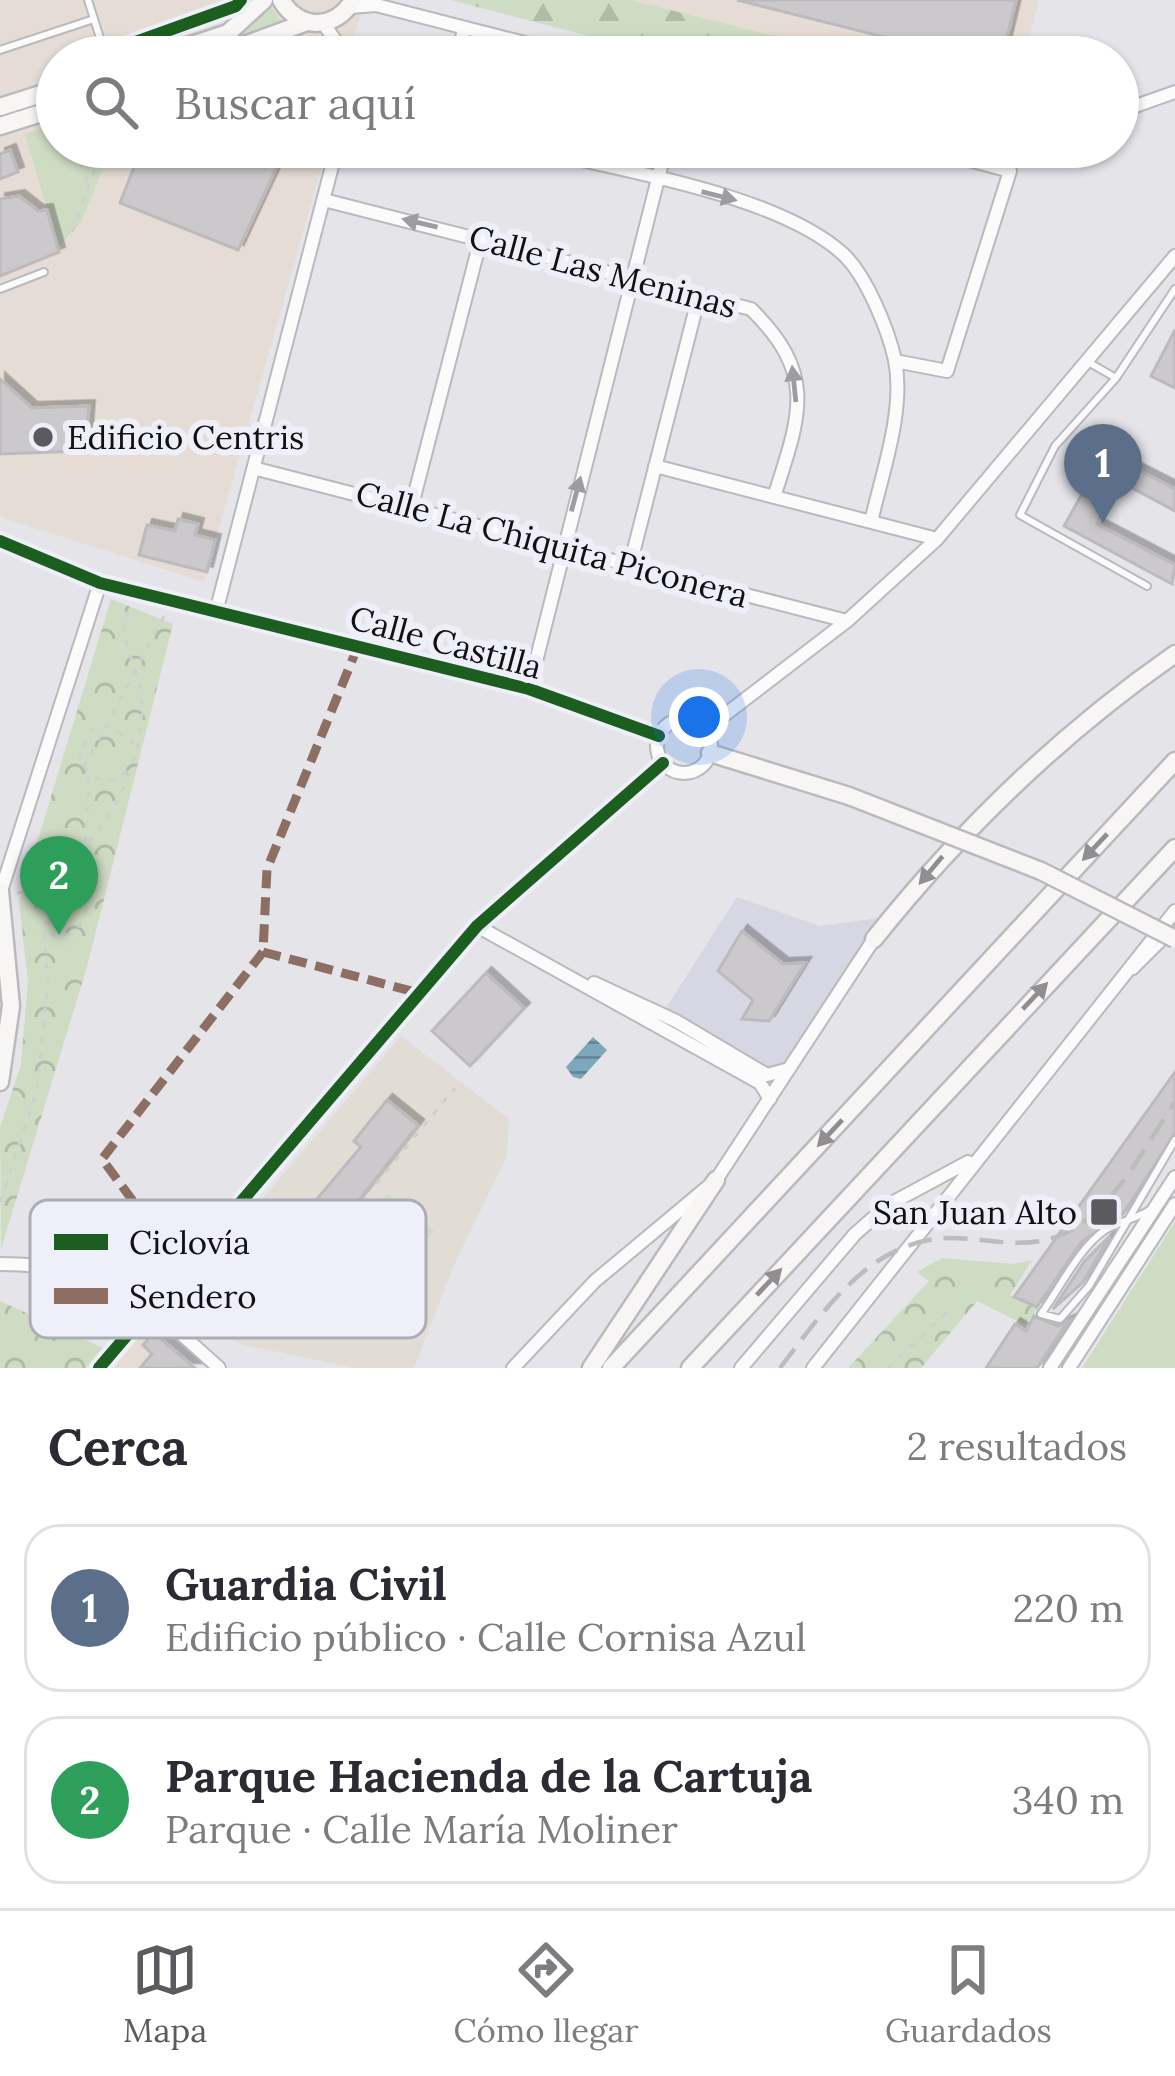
<!DOCTYPE html>
<html lang="es">
<meta charset="utf-8">
<style>
:root{--surface:#fff;--page:#f7f7f7;--text:#2b2b33;--muted:#7c7c81;--line:#e1e1e2;--accent:#5b5b5f}
body{margin:0;font-family:Lora,serif;background:var(--page);color:var(--text)}
.you{position:absolute;left:699px;top:717px;width:42px;height:42px;margin:-30px;border:9px solid #fff;border-radius:50%;background:#1a73e8;box-shadow:0 0 0 18px #1a73e833}
.badge{display:grid;place-items:center;width:78px;height:78px;border-radius:50%;background:var(--accent);color:#fff;font-size:39px;font-weight:700}
.pin{position:absolute;translate:-50% -99px;filter:drop-shadow(0 3px 6px #0008)}
.pin::after{content:'';position:absolute;top:63px;width:42px;height:36px;background:inherit;clip-path:polygon(0 0,100% 0,50% 100%)}
.list{margin:0;padding:0;list-style:none}
h2{display:flex;justify-content:space-between;align-items:center;height:156px;margin:0;padding:0 48px;font-size:51px}
h2 small{font-size:39px;font-weight:400;color:var(--muted)}
.list li{display:grid;grid-template-columns:78px 1fr auto;gap:36px;align-items:center;box-sizing:border-box;height:168px;margin:0 24px 24px;padding:0 24px;border:3px solid var(--line);border-radius:36px}
.list b{display:block;font-size:45px;white-space:nowrap}
.list p{margin:0;font-size:39px;white-space:nowrap;color:var(--muted)}
.list em{font-size:39px;font-style:normal;color:var(--muted)}
.icon{flex:none;width:66px;height:66px;fill:none;stroke:currentColor;stroke-width:2;stroke-linecap:round;stroke-linejoin:round}
.map{position:relative;flex:none;width:1175px;height:1368px;overflow:hidden}
.search{position:absolute;background:var(--surface);box-shadow:0 3px 9px #0004;left:36px;right:36px;top:36px;height:132px;display:flex;align-items:center;gap:30px;box-sizing:border-box;padding:0 42px;border-radius:66px;color:var(--muted);font-size:45px}
.sheet{height:540px;background:var(--surface)}
nav{display:flex;justify-content:space-around;align-items:center;box-sizing:border-box;height:168px;border-top:3px solid var(--line);background:var(--surface);font-size:33px;color:var(--muted)}
nav a{display:grid;justify-items:center;gap:6px}
nav .on{color:var(--accent)}
.map>svg:first-child{display:block}
</style>
<div class="map">
<svg width="1175" height="1368" viewBox="0 0 1175 1368">
<defs>
<pattern id="forest-firs" width="22" height="20" patternUnits="userSpaceOnUse" patternTransform="scale(3)"><rect width="22" height="20" fill="#cfdcc4"/><path d="M5 1l3.5 6h-7zM16 11l3.5 6h-7z" fill="#b1bca8"/></pattern>
<pattern id="park-crowns" width="20" height="18" patternUnits="userSpaceOnUse" patternTransform="scale(3)"><rect width="20" height="18" fill="#cfdcc4"/><path d="M2 6a3 3 0 1 1 6 0M12 15a3 3 0 1 1 6 0" fill="none" stroke="#b1bca8"/></pattern>
<pattern id="water-rules" width="6" height="5" patternUnits="userSpaceOnUse" patternTransform="scale(3)"><rect width="6" height="5" fill="#7da8bc"/><path d="M0 2.5h6" fill="none" stroke="#658798"/></pattern>
<filter id="shadow"><feDropShadow dx="5.5" dy="-5.5" stdDeviation="0" flood-color="#0004"/></filter>
</defs>
<rect width="100%" height="100%" fill="#e4e4e9"/>
<path fill="#e5ddd5" d="M0,0h366l-19,57h-290v90h270l-123,435 -204,-65z
M630,0h409l-15,57h-164z
M148,1327l47,41h-81z"/>
<path fill="#d7d7e3" d="M737,897l83,29 73,-10 -118,175 -120,-66z"/>
<path fill="#e2ddd4" d="M401,1036l108,83 -2,37 -52,107 -41,105h-59l-115,-24 -59,-50z"/>
<path fill="#cfdcc4" d="M269,5l14,19 -92,33h-15l65,-24z
M312,44l25,13h-88z
M57,123v24h55l-31,75 -23,25 -33,-113z
M387,1194l47,37 -57,69 -45,-38z
M1175,1222v146h-93z"/>
<path fill="url(#forest-firs)" d="M451,0h179l230,57h-191z"/>
<path fill="url(#park-crowns)" d="M111,599l62,25 -86,343 -86,282 -1,-122 21,-62 7,-84 -9,-79z
M942,1258l72,6 18,-4 -22,35 29,13 -14,17 -48,-24 -56,67h-73l81,-87 -12,-9z
M0,1301l103,47 -17,20h-86z"/>
<path fill="url(#water-rules)" d="M593,1037l14,13 -26,29 -8,-2 -7,-10z"/>
<path fill="#cbc9cb" stroke="#bcbabc" stroke-width="3" filter="url(#shadow)" d="M737,0h279l-14,57 -31,-5 -1,5h-36l2,-7z
M142,147h144l-48,103 -118,-47z
M10,150l8,22 -18,7v-25z
M19,196l19,15 9,-1 12,42 -59,24v-77z
M1175,330v58l-24,-12z
M0,379l32,29 57,-2 -3,40 -5,5 -81,3z
M1105,453l70,36v22l-56,-30 -22,43 78,41 -3,19 -108,-58z
M178,519l20,5 -3,11 20,5 -8,32 -68,-17 8,-30 28,6z
M742,931l41,33 22,-1 -36,58 -27,-2 11,-19 -35,-29z
M486,973l38,35 -54,58 -38,-35z
M1175,1072v61l-52,81 -42,28 -44,65 -23,-10z
M387,1100l31,25 -103,131 13,10 -7,9 12,9 -18,22 -29,-23 -35,44 -31,-24 30,-38 7,5 104,-123 -7,-6z
M1110,1236l-27,46 -30,27 31,-47z
M1034,1316l24,10 10,-5 -31,47h-51l29,-44 11,7z
M154,1333l41,35h-55l12,-14 -9,-9z"/>
<g fill="none" stroke-linecap="round" stroke-linejoin="round">
<g stroke="#b9b9be" stroke-width="10">
<path id="lane" d="M88,0l18,57
M0,50l94,-31
M1124,107l-2,7 53,-19
M1124,107l51,-18
M0,289l44,-17
M1088,362l28,16
M1147,586l-127,-71 35,-69 61,-68 59,-89
M1134,971l41,-41
M1148,1211c-13,8 -30,11 -43,19 -26,18 -45,58 -64,84l19,5 29,-33 86,-146"/>
</g>
<g stroke="#b9b9be" stroke-width="16">
<path id="street" d="M350,7l26,-2 203,52
M323,23l24,34
M457,57l7,-27
M524,147c89,22 252,46 319,107 23,21 45,75 52,106 10,51 -13,113 -24,162
M324,200l427,109c67,66 49,106 23,188
M895,361l52,10 63,-200 -89,-24
M655,466l282,73
M257,469l590,152
M412,505l69,-267
M0,541l100,42 429,106 130,47
M630,565l69,-269
M216,612l121,-465
M529,689l137,-542
M657 746a27 27 0 1 1 54 0a27 27 0 1 1-54 0Z
M705,730l142,-109 90,-82 238,-283
M0,894l100,-311
M477,926l283,157 10,16
M594,983l82,38 91,54 22,-6
M0,1264c111,1 140,33 219,104
M99,1368l378,-442 186,-163
M513,1368l82,-87 121,-101 158,-241
M741,1368l114,-134 33,-29 80,-43
M813,1368l362,-457
M1050,1368l125,-191
M1069,1368l106,-164"/>
</g>
<g stroke="#b9b9be" stroke-width="21">
<path id="secondary" d="M281,0c18,31 55,30 72,0
M155,57l73,-24 36,-33
M212,57l95,-35
M0,107l57,-18
M0,126l57,-18
M710,753l139,43
M0,891l11,115 -11,76
M874,939c88,-110 186,-205 301,-285
M591,1368l125,-188
M611,1368l564,-607
M690,1368l485,-520"/>
</g>
<path stroke="#cfcfd0" stroke-width="3" stroke-dasharray="6 9" stroke-linecap="butt" d="M76,147l12,38
M72,232l31,-85
M128,611c-1,6 -4,12 -4,19 2,20 15,43 17,64 4,32 -4,108 -52,81l-10,-21 13,-24 14,-4 25,13 4,13
M84,767l80,-151
M17,893c43,-4 101,-81 112,-120
M28,895l25,41c22,1 29,-11 35,-30l-9,-17 -35,-8
M376,1184l79,-96
M0,1202l37,-112 11,-106 -4,-53 41,-88 4,-68
M888,1368l66,-62"/>
<use href="#lane" stroke="#fbfbfc" stroke-width="6"/>
<use href="#street" stroke="#fbfbfc" stroke-width="12"/>
<use href="#secondary" stroke="#f8f5f5" stroke-width="16"/>
<path stroke="#bcbcbd" stroke-width="4.5" stroke-dasharray="24 12" stroke-linecap="butt" d="M780,1368c43,-56 89,-127 167,-130 37,-1 73,12 109,-1 56,-20 87,-89 119,-135"/>
<g stroke="#b9b9be" stroke-width="21" stroke-linecap="butt">
<path id="secondary-bridge" d="M849,796l192,75 134,68"/>
</g>
<use href="#secondary-bridge" stroke="#f8f5f5" stroke-width="16"/>
<path stroke="#8d6e63" stroke-width="9" stroke-dasharray="18 9" stroke-linecap="butt" d="M263,952l156,41
M181,1266l-79,-107 161,-207 4,-83 91,-223"/>
<g stroke="#efeffa" stroke-width="20">
<path id="cycleway" d="M94,57l142,-51 5,-6
M0,541l100,42 429,106 130,47
M99,1368l378,-442 186,-163"/>
</g>
<use href="#cycleway" stroke="#1b5e20" stroke-width="12"/>
</g>
<defs><path id="oneway-solid" d="M-6-.8H1V-3.2L6.5 0L1 3.2V.8H-6Z" transform="scale(3)"/></defs>
<g fill="#9d9d9f">
<use href="#oneway-solid" transform="translate(719 196) rotate(14)"/>
<use href="#oneway-solid" transform="translate(420 223) rotate(-167)"/>
<use href="#oneway-solid" transform="translate(794 384) rotate(-96)"/>
<use href="#oneway-solid" transform="translate(576 494) rotate(-75)"/>
</g>
<g fill="#908e90">
<use href="#oneway-solid" transform="translate(1095 847) rotate(133)"/>
<use href="#oneway-solid" transform="translate(931 870) rotate(130)"/>
<use href="#oneway-solid" transform="translate(1035 996) rotate(-47)"/>
<use href="#oneway-solid" transform="translate(830 1133) rotate(133)"/>
<use href="#oneway-solid" transform="translate(769 1282) rotate(-47)"/>
</g>
<g fill="#5b5b5f" stroke="#efeffa" stroke-width="4.5">
<circle cx="43" cy="437" r="12"/>
<rect x="1089" y="1197" width="30" height="30" rx="6"/>
</g>
<g text-anchor="middle" dominant-baseline="central" stroke-width="12" stroke-linejoin="round" paint-order="stroke">
<g font-size="33" fill="#111114" stroke="#efeffa">
<text transform="translate(603 271) rotate(15)">Calle Las Meninas</text>
<text transform="translate(552 544) rotate(15)">Calle La Chiquita Piconera</text>
<text transform="translate(446 642) rotate(15)">Calle Castilla</text>
</g>
<g font-size="33" fill="#111114" stroke="#efeffa" text-anchor="start">
<text x="67" y="437">Edificio Centris</text>
<text x="1077" y="1212" text-anchor="end">San Juan Alto</text>
</g>
</g>
<rect x="30" y="1200" width="396" height="138" rx="18" fill="#efeffa" stroke="#acacb5" stroke-width="3"/>
<rect x="54" y="1234" width="54" height="16" fill="#1b5e20"/>
<rect x="54" y="1288" width="54" height="16" fill="#8d6e63"/>
<g font-size="33" fill="#111114">
<text x="129" y="1254">Ciclovía</text>
<text x="129" y="1308">Sendero</text>
</g>
</svg>
<div class="you"></div>
<div class="pin badge" style="left:1103px;top:523px;background:#5c6f8a">1</div>
<div class="pin badge" style="left:59px;top:935px;background:#2e9e5b">2</div>
<div class="search"><svg class="icon" aria-label="search" viewBox="0 0 24 24"><circle cx="10" cy="10" r="6"/><path d="M15 15l6 6"/></svg>Buscar aquí</div>
</div>
<section class="sheet">
<h2>Cerca<small>2 resultados</small></h2>
<ul class="list">
<li><span class="badge" style="background:#5c6f8a">1</span><div><b>Guardia Civil</b><p>Edificio público · Calle Cornisa Azul</p></div><em>220 m</em></li>
<li><span class="badge" style="background:#2e9e5b">2</span><div><b>Parque Hacienda de la Cartuja</b><p>Parque · Calle María Moliner</p></div><em>340 m</em></li>
</ul>
</section>
<nav>
<a class="on"><svg class="icon" aria-label="map" viewBox="0 0 24 24"><path d="M3 6l6-2 6 2 6-2v14l-6 2-6-2-6 2zM9 4v14M15 6v14"/></svg>Mapa</a>
<a><svg class="icon" aria-label="directions" viewBox="0 0 24 24"><path d="M12 3l9 9-9 9-9-9zM9 14v-3h6M13 9l2 2-2 2"/></svg>Cómo llegar</a>
<a><svg class="icon" aria-label="saved" viewBox="0 0 24 24"><path d="M7 4h10v16l-5-4-5 4z"/></svg>Guardados</a>
</nav>
